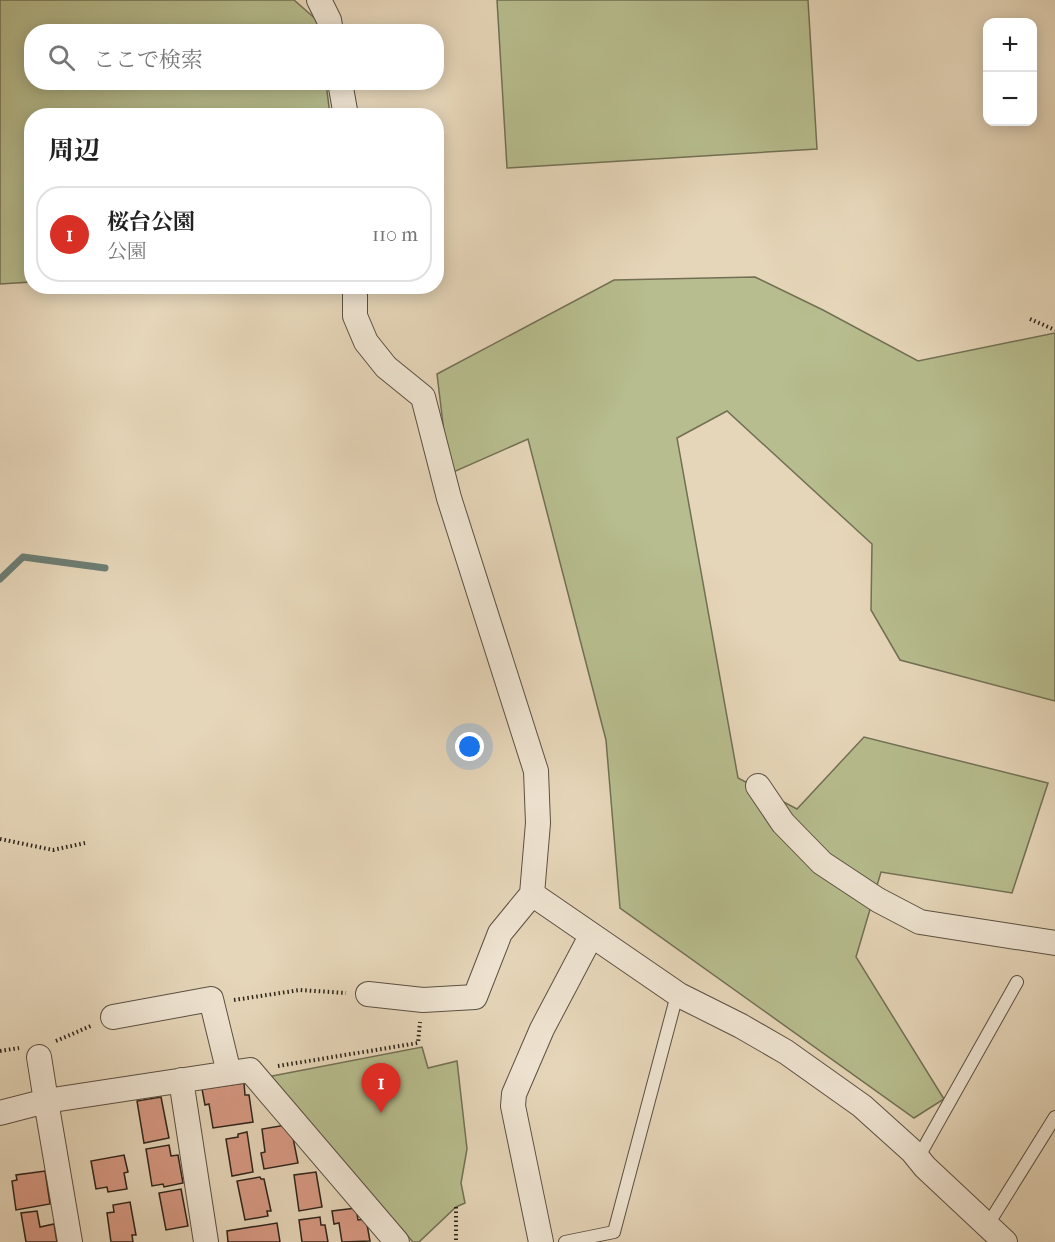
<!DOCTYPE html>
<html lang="ja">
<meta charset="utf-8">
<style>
:root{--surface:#fff;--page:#f2f2f2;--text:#222;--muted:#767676;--line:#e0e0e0;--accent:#d93025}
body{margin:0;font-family:"IM FELL French Canon","Noto Serif JP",serif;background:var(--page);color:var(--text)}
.controls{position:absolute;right:18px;top:18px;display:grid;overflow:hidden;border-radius:12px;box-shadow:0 3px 15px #0003}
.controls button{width:54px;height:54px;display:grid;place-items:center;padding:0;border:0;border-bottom:2px solid var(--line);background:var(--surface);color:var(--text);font:30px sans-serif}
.you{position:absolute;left:470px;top:747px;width:21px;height:21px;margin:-15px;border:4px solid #fff;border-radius:50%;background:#1a73e8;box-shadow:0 0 0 9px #1a73e833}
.badge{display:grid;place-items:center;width:39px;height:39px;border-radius:50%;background:var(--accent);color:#fff;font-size:20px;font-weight:700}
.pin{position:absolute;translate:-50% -50px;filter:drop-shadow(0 2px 3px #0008)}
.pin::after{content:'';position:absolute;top:32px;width:21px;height:18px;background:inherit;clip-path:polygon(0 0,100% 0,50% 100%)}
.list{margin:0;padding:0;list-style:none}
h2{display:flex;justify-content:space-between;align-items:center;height:78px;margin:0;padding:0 24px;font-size:26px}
h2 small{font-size:20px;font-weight:400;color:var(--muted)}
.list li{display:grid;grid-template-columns:39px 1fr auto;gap:18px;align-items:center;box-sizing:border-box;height:96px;margin:0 12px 12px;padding:0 12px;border:2px solid var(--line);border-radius:24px}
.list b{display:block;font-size:22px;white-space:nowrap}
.list p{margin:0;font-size:20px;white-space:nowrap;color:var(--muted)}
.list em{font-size:20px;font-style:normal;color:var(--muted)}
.icon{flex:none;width:33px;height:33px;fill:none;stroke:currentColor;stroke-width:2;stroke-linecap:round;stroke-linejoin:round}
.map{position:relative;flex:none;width:1055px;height:1242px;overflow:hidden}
.search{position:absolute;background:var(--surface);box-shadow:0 3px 15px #0003;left:24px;top:24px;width:420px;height:66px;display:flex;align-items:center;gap:15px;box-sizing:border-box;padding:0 21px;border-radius:24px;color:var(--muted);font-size:22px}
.panel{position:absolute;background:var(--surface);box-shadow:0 3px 15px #0003;left:24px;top:108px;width:420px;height:186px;border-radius:24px}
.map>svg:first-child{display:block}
</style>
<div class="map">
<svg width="1055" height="1242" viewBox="0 0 1055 1242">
<rect width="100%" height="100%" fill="#e6d6b9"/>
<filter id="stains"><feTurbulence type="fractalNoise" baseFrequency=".00333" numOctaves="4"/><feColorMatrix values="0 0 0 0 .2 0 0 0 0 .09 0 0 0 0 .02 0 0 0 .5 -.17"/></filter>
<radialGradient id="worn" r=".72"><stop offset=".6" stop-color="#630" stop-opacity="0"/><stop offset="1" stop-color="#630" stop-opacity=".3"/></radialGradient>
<path fill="#b7bd8e" stroke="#727054" stroke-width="1.5" d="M0,0h294l24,21 1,10 -287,1v50l294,1 4,32 -298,1 -1,166 -31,2z
M497,0h311l9,149 -310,19z
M755,277l68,33 95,51 137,-28v368l-155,-41 -29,-50 1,-66 -145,-133 -50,27 61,340 59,31 67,-72 184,46 -36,110 -131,-21 -25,85 88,142 -30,19 -294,-210 -14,-168 -78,-301 -79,35 -12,-100 177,-94z
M422,1047l6,21 29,-7 10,88 -6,34 4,20 -9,4 -37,35h-6l-146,-165z"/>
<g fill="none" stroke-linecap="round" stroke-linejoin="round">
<path stroke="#6c7d74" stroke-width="7" d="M0,579l23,-22 82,11"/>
</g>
<path fill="#d79983" stroke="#2d241b" stroke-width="1.5" d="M244,1083l1,12h4l4,27 -40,6 -4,-24 -4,1 -3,-16z
M161,1097l8,41 -25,5 -7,-42z
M286,1125l5,3 7,35 -34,6 -3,-16 4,-1 -3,-23z
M247,1132l6,40 -21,4 -6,-37 12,-2v-3z
M169,1145l2,11 7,-1 5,28 -19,4 -1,-3 -11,2 -6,-37z
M124,1155l4,17 -4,1 3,16 -19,3 -1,-5 -11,2 -5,-28z
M45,1171l5,33 -34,6 -4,-29 5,-1 -1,-5z
M316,1172l6,35 -23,4 -5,-36z
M260,1177l1,2h3l7,32h-4l1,5 -23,4 -8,-39z
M181,1189l7,37 -22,4 -7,-37z
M130,1202l6,33h-4l1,7h-22l-4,-29 7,-1 -1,-7z
M356,1208l2,12 8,-1 4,22 -28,1 -3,-19 -5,1 -2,-13z
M37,1211l3,16 14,-3 3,18h-31l-5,-29z
M320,1217l1,8h4l3,17h-26l-3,-22z
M277,1223l3,19h-52l-1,-11z"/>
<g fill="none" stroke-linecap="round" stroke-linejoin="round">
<g stroke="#5b5042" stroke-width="14">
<path id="service" d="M918,1158l99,-176
M987,1226l68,-109
M565,1242l49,-10 60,-226 5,-11"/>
</g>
<g stroke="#5b5042" stroke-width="26">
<path id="minor" d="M319,0l10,20 2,12
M340,82l6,34
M355,286v30l11,26 20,25 37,30 26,101 87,273 2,52 -6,71 147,101 62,31 45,26 76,54 50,45 13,16 80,75
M758,786l25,37 39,40 56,37 42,22 135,21
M368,994l55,6 52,-3 25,-64 32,-39
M113,1017l98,-18 18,74
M39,1057l7,44 204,-31 147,172
M181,1080l25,162
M0,1113l46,-12 24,141
M541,1242l-28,-136 1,-12 28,-65 49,-93"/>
</g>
<path stroke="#2d241b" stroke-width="4" stroke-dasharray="1.5 3" stroke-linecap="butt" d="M1030,319l25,11
M0,839l53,11 32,-7
M234,1000l66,-10 46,3
M56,1041l37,-16
M0,1051l19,-3
M278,1066l140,-23 2,-21
M456,1207v35"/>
<use href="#service" stroke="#efe4d2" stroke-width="12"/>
<use href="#minor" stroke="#efe4d2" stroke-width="24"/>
</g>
<rect width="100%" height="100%" filter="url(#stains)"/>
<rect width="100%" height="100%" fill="url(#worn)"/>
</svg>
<div class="controls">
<button>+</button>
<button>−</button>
</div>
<div class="you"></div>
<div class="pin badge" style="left:381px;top:1113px">1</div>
<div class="search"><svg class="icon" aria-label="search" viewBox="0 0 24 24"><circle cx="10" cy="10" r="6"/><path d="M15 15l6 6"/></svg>ここで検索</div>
<section class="panel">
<h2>周辺<small></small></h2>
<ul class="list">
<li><span class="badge">1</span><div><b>桜台公園</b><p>公園</p></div><em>110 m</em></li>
</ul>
</section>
</div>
